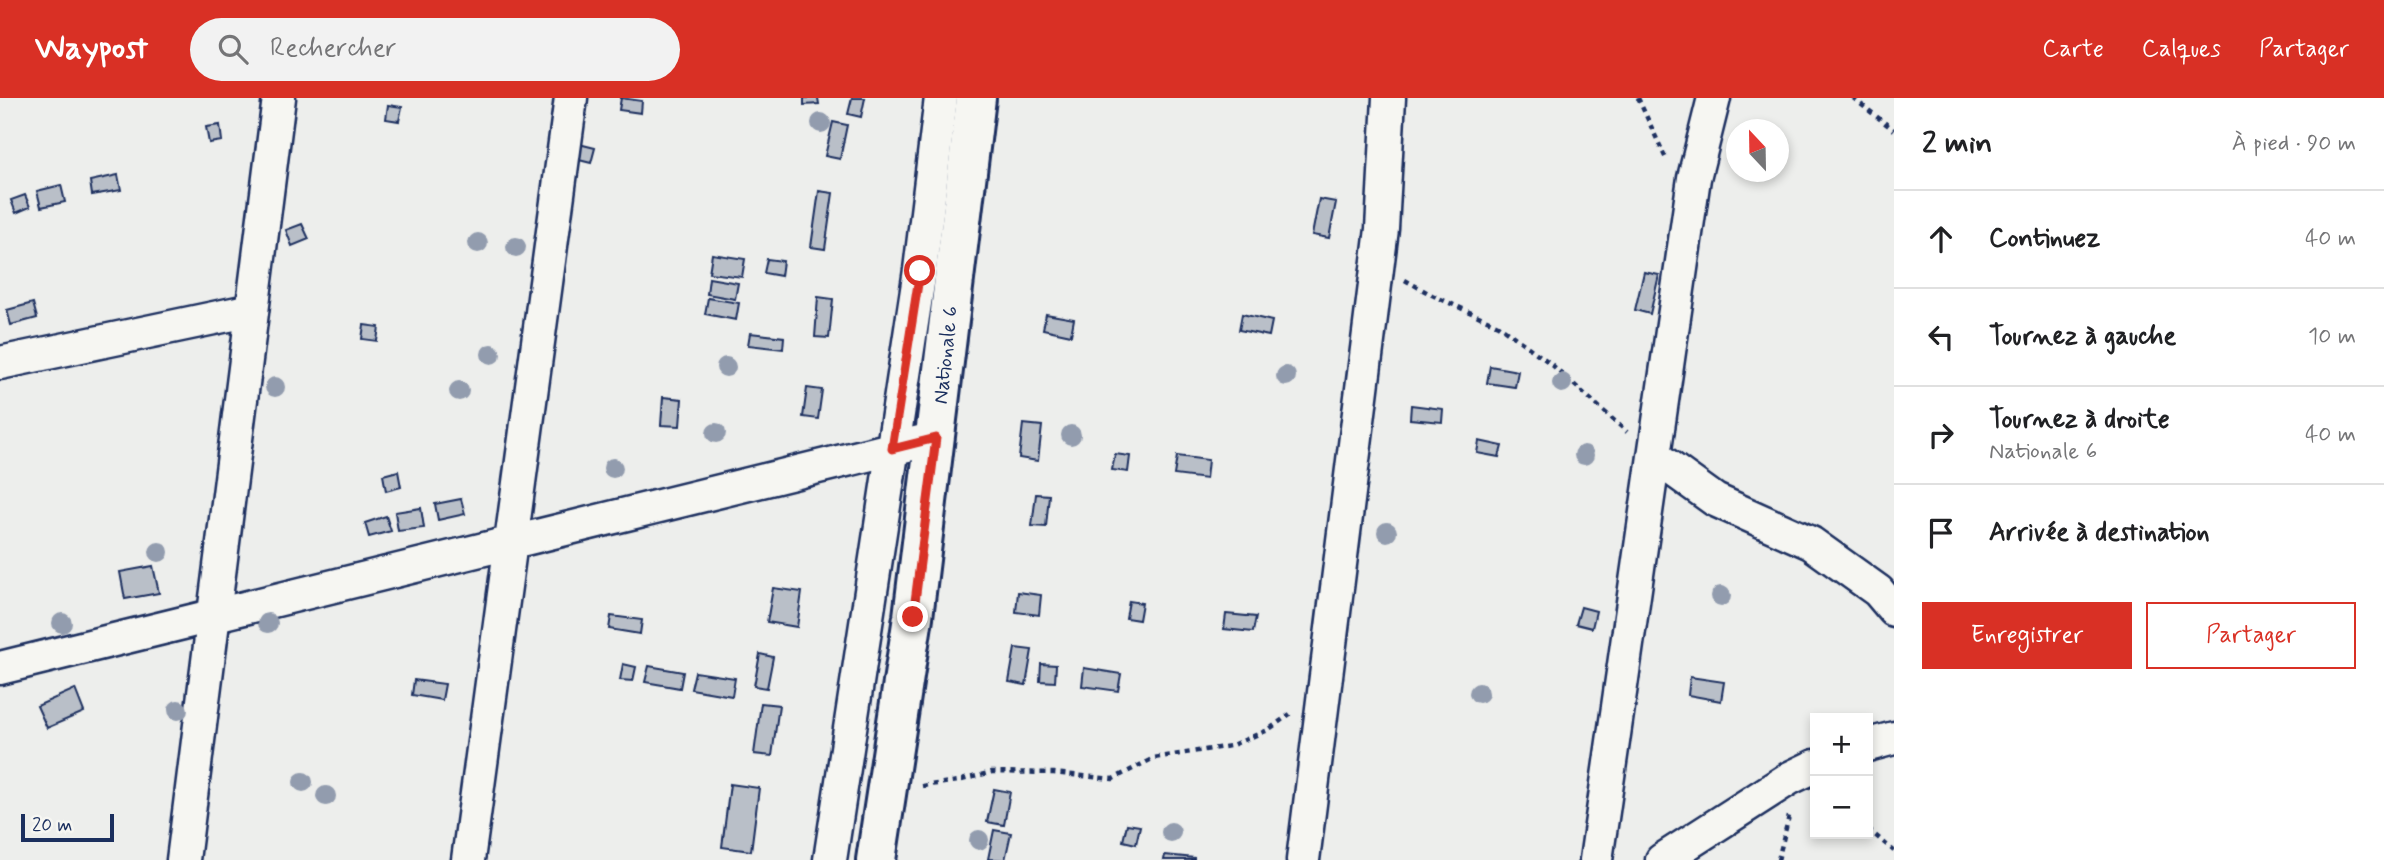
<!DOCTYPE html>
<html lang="fr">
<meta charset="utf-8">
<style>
:root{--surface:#fff;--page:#f2f2f2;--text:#202124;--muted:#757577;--line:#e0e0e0;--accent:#d93025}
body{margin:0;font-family:Mynerve,sans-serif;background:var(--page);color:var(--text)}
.controls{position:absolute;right:21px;bottom:21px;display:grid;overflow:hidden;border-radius:0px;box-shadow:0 4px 10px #0003}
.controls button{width:63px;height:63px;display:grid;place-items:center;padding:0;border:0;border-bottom:2px solid var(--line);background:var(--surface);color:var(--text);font:35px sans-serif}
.compass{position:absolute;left:1726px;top:21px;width:63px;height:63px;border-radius:50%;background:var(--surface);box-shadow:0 4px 10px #0003;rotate:338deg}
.scale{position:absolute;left:21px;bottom:18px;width:93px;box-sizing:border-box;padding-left:7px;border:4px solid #1b2f5e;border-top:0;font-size:19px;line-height:24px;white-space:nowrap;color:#1b2f5e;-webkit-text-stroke:5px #f6f6f2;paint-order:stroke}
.stop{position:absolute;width:21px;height:21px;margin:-16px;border:5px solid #d93025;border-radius:50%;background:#fff}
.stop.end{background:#d93025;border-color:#fff;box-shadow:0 2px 7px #0008}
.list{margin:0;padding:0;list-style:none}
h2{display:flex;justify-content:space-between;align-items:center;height:91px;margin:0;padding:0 28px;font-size:30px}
h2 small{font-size:23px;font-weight:400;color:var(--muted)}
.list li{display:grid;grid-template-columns:46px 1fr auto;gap:21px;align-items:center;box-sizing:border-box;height:98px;padding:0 28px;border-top:2px solid var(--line)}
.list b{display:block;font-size:26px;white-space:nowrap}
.list p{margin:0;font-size:23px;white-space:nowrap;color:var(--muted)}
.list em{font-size:23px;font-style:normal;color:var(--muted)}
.actions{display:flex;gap:14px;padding:21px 28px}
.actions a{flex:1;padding:16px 0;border:2px solid var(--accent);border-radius:0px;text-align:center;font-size:24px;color:var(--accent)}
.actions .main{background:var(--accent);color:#fff}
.icon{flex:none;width:38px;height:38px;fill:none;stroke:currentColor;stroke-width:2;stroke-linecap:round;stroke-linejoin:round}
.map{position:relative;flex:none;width:1894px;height:762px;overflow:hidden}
header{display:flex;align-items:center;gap:42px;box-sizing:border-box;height:98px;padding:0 35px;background:var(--accent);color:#fff}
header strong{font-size:33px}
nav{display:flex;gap:38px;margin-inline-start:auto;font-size:24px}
.search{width:490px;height:63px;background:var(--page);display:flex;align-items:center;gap:18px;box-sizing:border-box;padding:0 24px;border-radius:38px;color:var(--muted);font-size:26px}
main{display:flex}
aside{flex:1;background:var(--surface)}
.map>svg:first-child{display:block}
</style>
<header>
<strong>Waypost</strong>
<div class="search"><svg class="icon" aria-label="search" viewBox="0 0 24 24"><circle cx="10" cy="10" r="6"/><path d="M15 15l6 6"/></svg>Rechercher</div>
<nav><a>Carte</a><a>Calques</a><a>Partager</a></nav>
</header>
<main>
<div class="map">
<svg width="1894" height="762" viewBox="0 0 1894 762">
<rect width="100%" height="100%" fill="#edeeec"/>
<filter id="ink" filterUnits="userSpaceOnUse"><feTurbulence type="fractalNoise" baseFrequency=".0143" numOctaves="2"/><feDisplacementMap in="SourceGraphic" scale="14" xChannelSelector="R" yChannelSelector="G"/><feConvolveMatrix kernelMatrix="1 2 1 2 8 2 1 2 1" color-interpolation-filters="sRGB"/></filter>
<g filter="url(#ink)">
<path fill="#b9bfc8" stroke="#1b2f5e" stroke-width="2" d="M621,0l21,3 -1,12 -22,-3z
M804,0h14l1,6 -15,1z
M852,0h13l-4,19 -13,-3z
M388,7l14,2 -3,14 -13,-2z
M833,24l14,3 -7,34 -15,-3z
M220,27l2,16 -13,2 -3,-16z
M575,45l20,5 -4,15 -20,-5z
M118,77l3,15 -29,5 -2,-14z
M61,87l4,17 -24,5 -4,-16z
M819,93l14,2 -8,56 -14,-2z
M25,97l5,12 -14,6 -5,-13z
M1319,101l17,3 -7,36 -17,-3z
M302,126l7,15 -17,7 -6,-16z
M712,156l33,5 -3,18 -33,-4z
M767,161l16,2 -2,15 -17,-3z
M1644,174l15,3 -9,39 -15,-4z
M709,180l29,5 -3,16 -28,-5z
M818,199l15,2 -4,39 -14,-1z
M708,200l31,5 -3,17 -31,-6z
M33,205l4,15 -26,7 -4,-15z
M1046,216l28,5 -3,16 -28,-6z
M1242,216l30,7 -3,15 -30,-6z
M364,227l15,2 -2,14 -15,-2z
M750,235l34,4 -1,12 -35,-4z
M1490,268l28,5 -3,16 -28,-4z
M807,290l15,2 -4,29 -15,-2z
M663,299l19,2 -2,27 -19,-1z
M1411,307l32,4 -1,13 -32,-3z
M1023,326l19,2 -4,35 -19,-3z
M1479,343l23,5 -3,11 -22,-4z
M1115,356l15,2 -2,16 -16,-2z
M1177,358l31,4 -2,19 -32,-4z
M398,373l3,16 -15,4 -3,-16z
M1036,396l13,1 -3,32 -14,-1z
M461,401l4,15 -27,6 -3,-16z
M421,410l3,20 -26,3 -3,-19z
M386,418l5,15 -22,6 -4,-14z
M153,468l6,27 -34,6 -5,-27z
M773,490l29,4 -5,35 -30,-5z
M1018,494l23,3 -2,20 -23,-3z
M1129,503l13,2 -3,17 -13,-2z
M1581,509l15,4 -4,17 -16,-4z
M1226,516l30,3 -3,15 -29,-3z
M611,518l31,4 -2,14 -31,-5z
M1015,550l17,2 -6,35 -17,-3z
M760,556l13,3 -6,31 -13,-2z
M623,566l13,3 -3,14 -13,-1z
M1041,566l15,1 -1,17 -15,-1z
M649,568l34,6 -3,16 -35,-6z
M1084,570l37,6 -3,17 -36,-5z
M695,574l40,6 -3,18 -41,-7z
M1690,579l34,5 -3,19 -33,-6z
M414,582l31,4 -3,16 -30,-5z
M75,591l9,23 -37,16 -10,-22z
M761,605l18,2 -7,51 -18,-2z
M730,686l29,4 -8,63 -29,-4z
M994,691l16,3 -6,33 -17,-3z
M1127,726l13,2 -4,18 -13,-3z
M994,732l17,3 -6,27 -17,-1z
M1165,757l29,3v2h-30z"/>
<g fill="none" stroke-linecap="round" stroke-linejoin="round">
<g stroke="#1b2f5e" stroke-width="37">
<path id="minor" d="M0,265l252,-53
M1654,358l61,44 96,43 67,48 16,19
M0,570l936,-230
M1868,647l26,-7
M183,762l96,-762
M468,762l103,-762
M830,762l90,-590 21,-172
M1303,762l79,-631 7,-131
M1596,762l98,-682 20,-80
M1662,762l128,-82 25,-12"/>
</g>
<g stroke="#1b2f5e" stroke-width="44">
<path id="primary" d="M876,762l37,-243 63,-519"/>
</g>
<path stroke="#1b2f5e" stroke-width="4.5" stroke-dasharray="5 5" stroke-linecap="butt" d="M1638,0l29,63
M1853,0l41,32
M1405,182l27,15 66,30 52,38 77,69
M922,688l36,-5 34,-9 62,1 59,6 41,-21 76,-12 38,-16 22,-16
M1868,731l26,22
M1778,762l11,-44"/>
<use href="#minor" stroke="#f6f6f2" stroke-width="32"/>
<use href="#primary" stroke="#f6f6f2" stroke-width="38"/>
</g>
<g fill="#929cae">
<circle cx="821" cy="25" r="10"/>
<circle cx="478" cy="145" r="10"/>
<circle cx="516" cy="149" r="10"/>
<circle cx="491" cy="256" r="10"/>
<circle cx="726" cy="269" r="10"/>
<circle cx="1286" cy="278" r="10"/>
<circle cx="1562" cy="285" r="10"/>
<circle cx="275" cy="289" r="10"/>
<circle cx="459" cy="293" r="10"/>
<circle cx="716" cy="335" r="10"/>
<circle cx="1071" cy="337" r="10"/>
<circle cx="1584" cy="357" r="10"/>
<circle cx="613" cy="370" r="10"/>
<circle cx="1387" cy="434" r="10"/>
<circle cx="159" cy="454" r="10"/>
<circle cx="1721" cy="498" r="10"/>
<circle cx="62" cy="525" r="10"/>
<circle cx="268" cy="525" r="10"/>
<circle cx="1479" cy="595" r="10"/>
<circle cx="178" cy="612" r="10"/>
<circle cx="303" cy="684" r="10"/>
<circle cx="326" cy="698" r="10"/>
<circle cx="1171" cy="734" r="10"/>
<circle cx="979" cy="742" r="10"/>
</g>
</g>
<g fill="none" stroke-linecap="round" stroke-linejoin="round" filter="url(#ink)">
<path stroke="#d93025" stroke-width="9" d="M913,519l23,-179 -44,11 28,-178"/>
</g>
<g text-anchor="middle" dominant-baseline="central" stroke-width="7" stroke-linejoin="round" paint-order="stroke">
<g font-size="21" fill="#1b2f5e" stroke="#f6f6f2">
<text transform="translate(946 257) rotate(-84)">Nationale 6</text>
</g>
</g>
</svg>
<div class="controls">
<button>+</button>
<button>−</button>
</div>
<svg class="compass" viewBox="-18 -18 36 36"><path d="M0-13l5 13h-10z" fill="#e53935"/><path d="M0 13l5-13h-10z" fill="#757577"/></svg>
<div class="scale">20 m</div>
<div class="stop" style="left:920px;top:173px"></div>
<div class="stop end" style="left:913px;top:519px"></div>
</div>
<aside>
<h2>2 min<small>À pied · 90 m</small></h2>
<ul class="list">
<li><svg class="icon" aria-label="ahead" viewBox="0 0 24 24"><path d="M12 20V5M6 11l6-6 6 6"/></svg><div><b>Continuez</b></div><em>40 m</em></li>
<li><svg class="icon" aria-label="left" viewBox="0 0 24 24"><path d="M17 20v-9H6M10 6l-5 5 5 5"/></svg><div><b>Tournez à gauche</b></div><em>10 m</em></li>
<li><svg class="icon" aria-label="right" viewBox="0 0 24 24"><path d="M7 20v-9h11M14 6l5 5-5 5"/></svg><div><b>Tournez à droite</b><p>Nationale 6</p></div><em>40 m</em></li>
<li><svg class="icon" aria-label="arrive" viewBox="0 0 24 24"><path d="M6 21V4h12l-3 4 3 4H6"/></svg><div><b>Arrivée à destination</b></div></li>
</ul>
<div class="actions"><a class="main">Enregistrer</a><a>Partager</a></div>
</aside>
</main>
